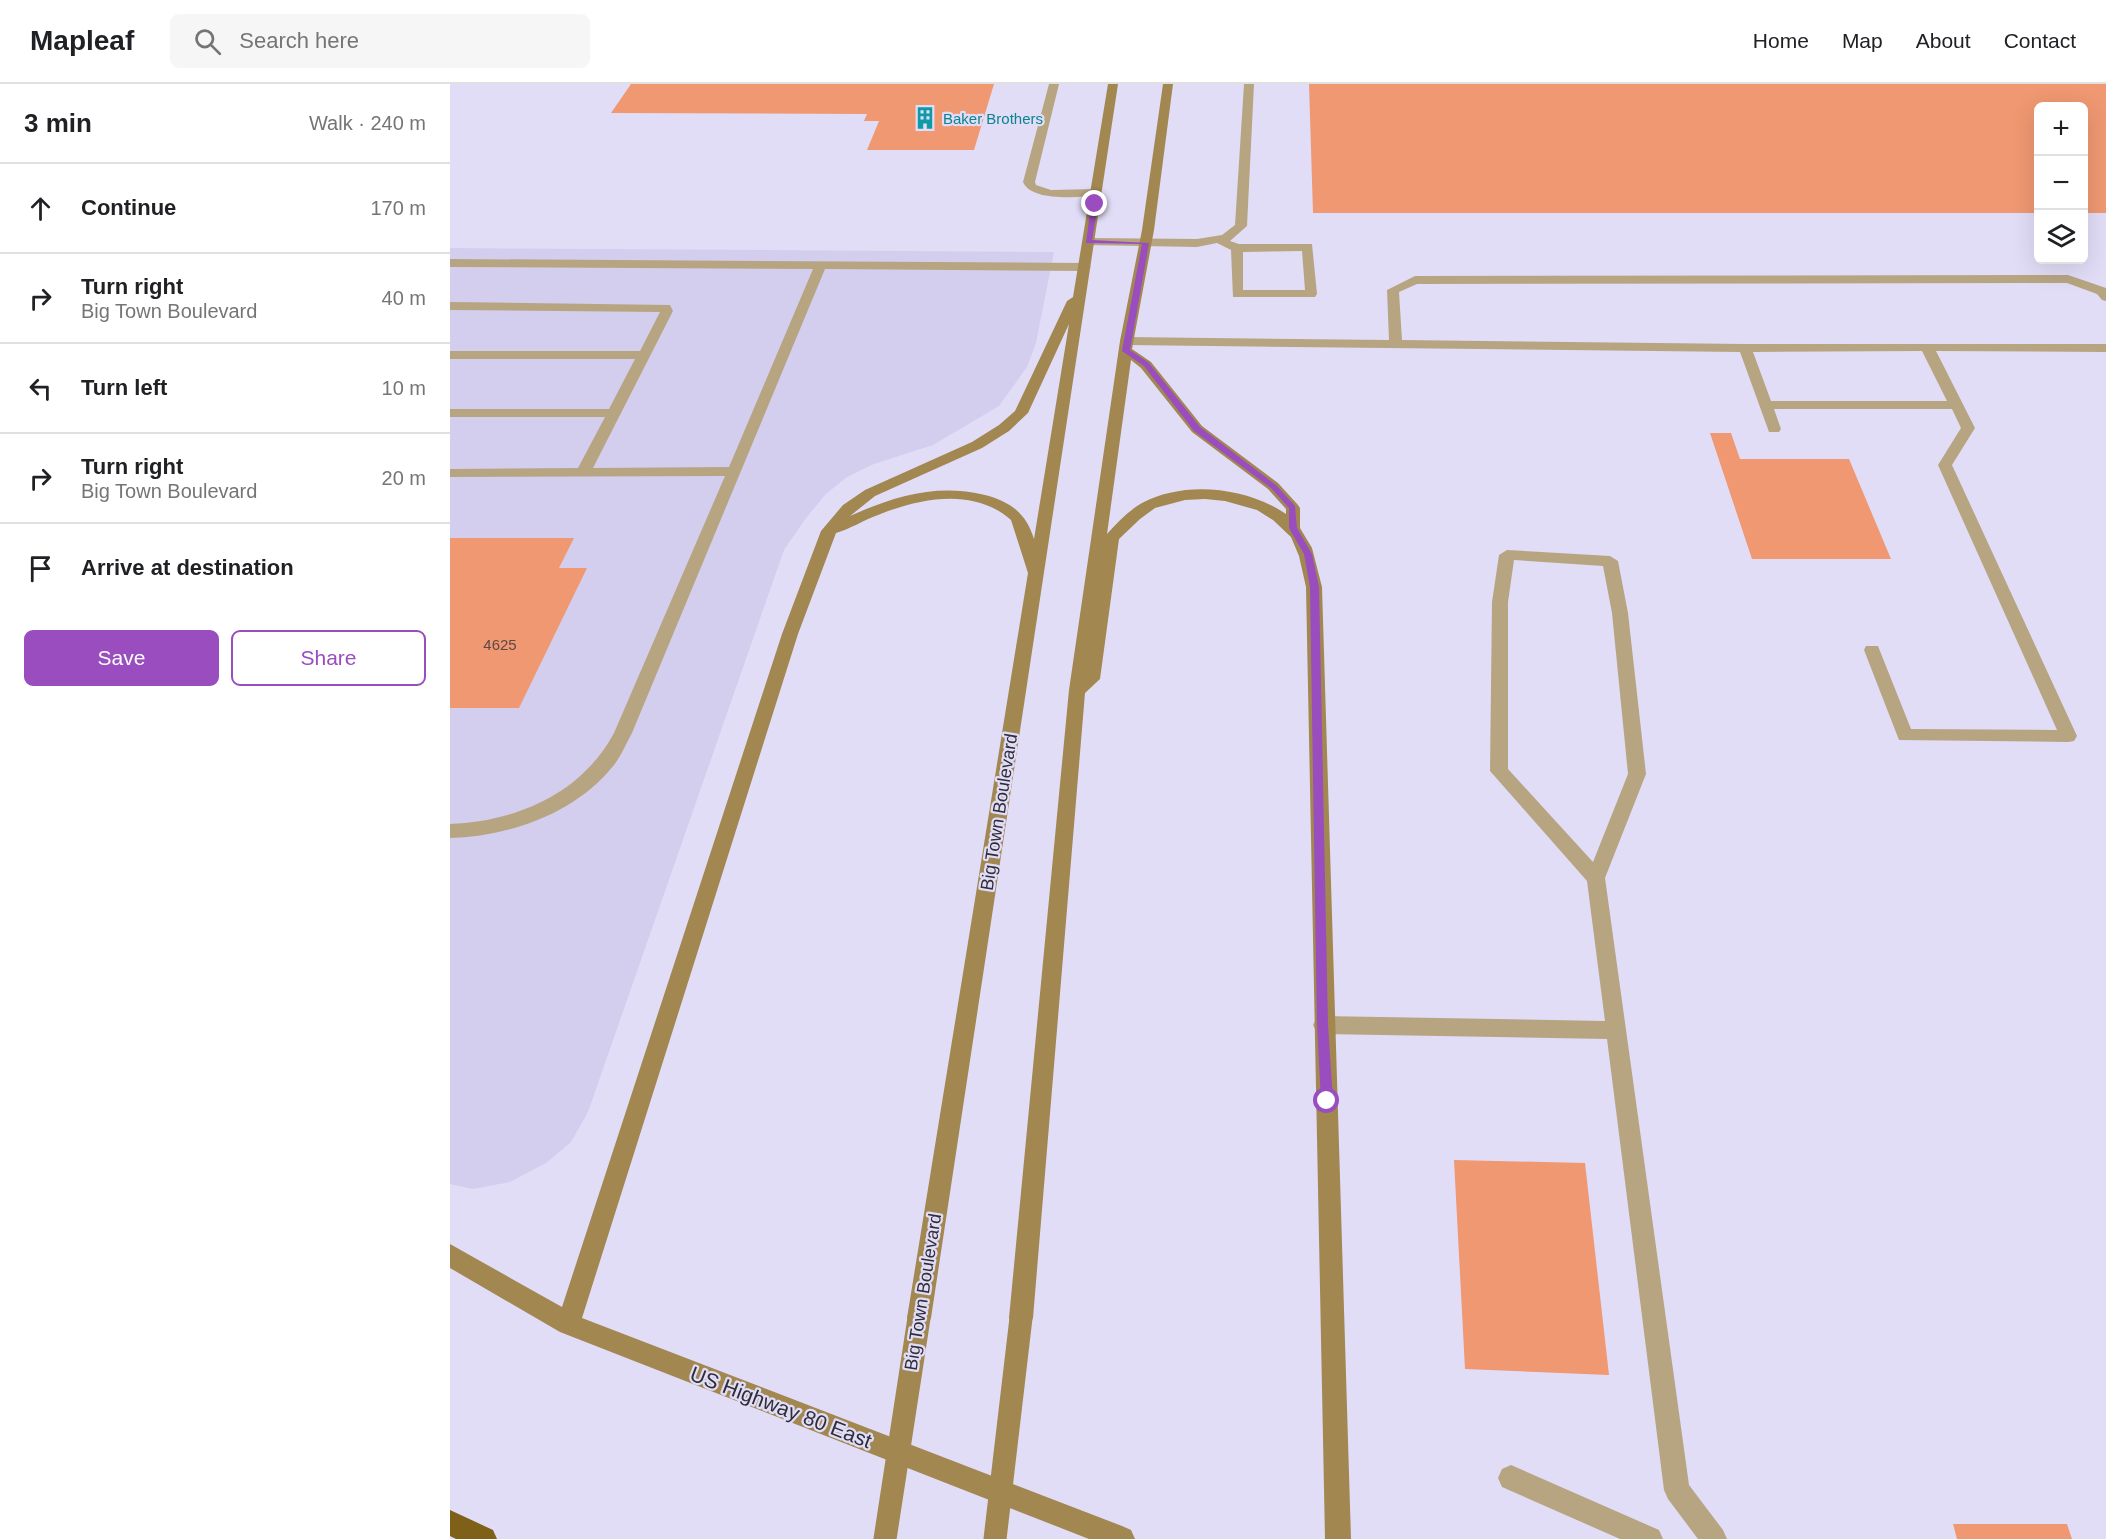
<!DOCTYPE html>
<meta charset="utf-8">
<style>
:root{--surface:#fff;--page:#f6f6f6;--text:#202124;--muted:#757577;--line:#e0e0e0;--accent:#994dbf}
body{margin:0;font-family:Helvetica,sans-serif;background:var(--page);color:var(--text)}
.controls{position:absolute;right:18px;top:18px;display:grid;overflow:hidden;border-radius:9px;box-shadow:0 6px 24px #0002}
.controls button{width:54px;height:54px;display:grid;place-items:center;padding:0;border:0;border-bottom:2px solid var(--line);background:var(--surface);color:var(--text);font:30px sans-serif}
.stop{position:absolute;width:18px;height:18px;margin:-14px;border:4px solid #994dbf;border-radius:50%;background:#fff}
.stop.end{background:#994dbf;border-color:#fff;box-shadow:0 2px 6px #0008}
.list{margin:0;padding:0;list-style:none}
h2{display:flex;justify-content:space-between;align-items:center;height:78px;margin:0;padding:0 24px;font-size:26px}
h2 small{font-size:20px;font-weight:400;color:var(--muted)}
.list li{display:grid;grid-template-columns:39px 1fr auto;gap:18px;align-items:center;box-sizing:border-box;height:90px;padding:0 24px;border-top:2px solid var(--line)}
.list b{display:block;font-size:22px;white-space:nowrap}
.list p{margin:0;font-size:20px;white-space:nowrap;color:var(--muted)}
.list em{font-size:20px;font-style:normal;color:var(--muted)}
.actions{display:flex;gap:12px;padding:18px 24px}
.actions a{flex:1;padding:14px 0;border:2px solid var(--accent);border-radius:9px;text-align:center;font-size:21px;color:var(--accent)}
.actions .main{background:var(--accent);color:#fff}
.icon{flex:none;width:33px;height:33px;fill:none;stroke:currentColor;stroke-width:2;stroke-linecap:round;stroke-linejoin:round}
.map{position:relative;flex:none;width:1656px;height:1455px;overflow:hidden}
header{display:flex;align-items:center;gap:36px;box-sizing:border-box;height:84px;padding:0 30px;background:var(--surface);border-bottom:2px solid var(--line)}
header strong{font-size:28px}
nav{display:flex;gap:33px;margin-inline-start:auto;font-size:21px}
.search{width:420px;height:54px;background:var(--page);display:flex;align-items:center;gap:15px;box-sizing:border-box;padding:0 21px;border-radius:9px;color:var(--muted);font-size:22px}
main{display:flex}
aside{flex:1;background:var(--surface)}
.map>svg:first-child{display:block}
</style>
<header>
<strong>Mapleaf</strong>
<div class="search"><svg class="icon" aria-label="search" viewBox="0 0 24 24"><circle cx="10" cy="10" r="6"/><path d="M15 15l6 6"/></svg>Search here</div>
<nav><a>Home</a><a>Map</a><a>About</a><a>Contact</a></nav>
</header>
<main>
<aside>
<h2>3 min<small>Walk · 240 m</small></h2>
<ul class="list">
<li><svg class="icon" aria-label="ahead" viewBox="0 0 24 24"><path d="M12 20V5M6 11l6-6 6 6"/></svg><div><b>Continue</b></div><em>170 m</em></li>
<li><svg class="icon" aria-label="right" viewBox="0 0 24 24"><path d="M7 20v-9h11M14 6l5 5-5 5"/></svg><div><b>Turn right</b><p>Big Town Boulevard</p></div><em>40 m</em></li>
<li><svg class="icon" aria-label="left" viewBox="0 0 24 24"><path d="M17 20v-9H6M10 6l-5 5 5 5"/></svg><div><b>Turn left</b></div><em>10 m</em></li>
<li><svg class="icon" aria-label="right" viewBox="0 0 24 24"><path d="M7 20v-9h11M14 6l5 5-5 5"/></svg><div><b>Turn right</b><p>Big Town Boulevard</p></div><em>20 m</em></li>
<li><svg class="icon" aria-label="arrive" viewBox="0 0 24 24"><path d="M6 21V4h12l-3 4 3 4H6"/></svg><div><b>Arrive at destination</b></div></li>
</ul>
<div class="actions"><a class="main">Save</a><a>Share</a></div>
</aside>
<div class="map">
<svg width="1656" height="1455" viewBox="0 0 1656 1455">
<rect width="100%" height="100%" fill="#e1ddf7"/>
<path fill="#d3ceee" d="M0,164l604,4 -18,91 -9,24 -28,39 -66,39 -59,19 -27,13 -21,17 -20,24 -22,32 -196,562 -17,30 -25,21 -36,19 -37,7 -23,-5z"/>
<path fill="#ef9871" d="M181,0h363l-20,66h-107l12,-29h-15l3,-7 -256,-1z
M859,0h797v129h-22v-107h-46v107h-725z
M1260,349h21l9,26h109l42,100h-139z
M0,454h124l-15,30h28l-68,140h-69z
M1004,1076l131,3 24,212 -144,-6z
M1503,1440h114l5,15h-115z"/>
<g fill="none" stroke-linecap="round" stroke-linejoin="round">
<path fill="#b7a582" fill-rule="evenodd" d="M599,0h10l-24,98 1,3 15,5 45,-1 6,3 -2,2c-18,4 -69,8 -77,-12z
M794,0h10l-7,142 -17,15 9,3h73l5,50 -2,3h-82l-2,-47 -14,-7 -20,4 -112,-2 -2,-3 6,-4 108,1 25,-4 13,-10zM852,167l3,39h-62v-38z
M0,175l635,4 6,4 -6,4 -260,-2 -193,464c-6,11 -11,23 -18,32 -39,49 -104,71 -164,73v-14c67,-3 131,-30 164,-91l111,-257 -275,1v-8l128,-1 27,-51h-155v-8h159l26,-50h-185v-8h190l20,-39 -210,-2v-8l220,3 3,6 -80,157 136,-1 84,-198 -363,-2z
M1618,191l38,13v13l-4,-1 -5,-6 -30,-11 -650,1 -18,8 3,48 343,4h361v8l-170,-1 39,77 -23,37 125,271 -3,5 -6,1 -169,-2 -35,-90 2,-4h12l33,83 146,1 -119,-265 23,-37 -9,-19h-178l7,20 -2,3h-10l-29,-80 -613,-7 -7,-4 7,-4 262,3 -2,-50 28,-14zM1472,267l25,50h-176l-18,-49z
M1057,466l103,6 8,5 10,52 18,161 -41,104 84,607 34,45 4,9h-29l-30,-40 -4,-9 -57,-451 -284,-5 -7,-3 -3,-6 3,-6 7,-3 282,5 -18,-140 -97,-110 2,-169 7,-47zM1064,476l89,6 9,47 16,161 -35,88 -85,-93v-167z
M1061,1381l148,65 4,9h-43l-118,-52 -4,-9 4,-9z"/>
<path fill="#a28751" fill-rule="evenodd" d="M658,0h10l-187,1234 -4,8 -8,4 -8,-4 -4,-8 121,-745 -17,-53c-37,-33 -91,-22 -133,-5 -14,5 -28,14 -42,18l-38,101 -216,684 540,208 9,4 4,9h-46l-529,-207 -110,-64v-24l112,63 220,-673 39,-103 22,-26 22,-15 107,-48 27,-17 16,-14 52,-110 6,-4zM619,240l-35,215c-8,-26 -23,-37 -49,-44 -48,-12 -91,1 -135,21l25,-20 107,-48 27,-17 19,-18z
M713,0h10l-19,146 -22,119 19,13 51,64 76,57 20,22 2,3v20l12,20 10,39 29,952h-26l-19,-952 -7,-31 -8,-19 -18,-17 -16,-10 -32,-9 -20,-2 -20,1 -30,8 -15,11 -21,20 -19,140 -15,14 -52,625 -4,8 -8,4 -8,-4 -4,-8 60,-628 51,-349 22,-111zM681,276l10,8 51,64 76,57 18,20v5c-39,-27 -102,-34 -144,-11 -14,8 -25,20 -35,31z"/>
<path fill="#7f6019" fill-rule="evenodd" d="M0,1426l43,20 4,9h-41l-6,-3z"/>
<path stroke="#a28751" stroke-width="23" d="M435,1455l34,-221
M545,1455l26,-221"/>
</g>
<path fill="#994dbf" d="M645,118l3,2 -6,36 57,3 -19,107 19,13 51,64 76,58 19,21 2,22 15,26 7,33 9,438 5,76 -6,5 -6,-5 -4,-76 -7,-438 -6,-33 -15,-26v-20l-18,-20 -77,-57 -50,-65 -22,-15 20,-107 -56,-1 5,-39z"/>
<defs>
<g id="building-bare" transform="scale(1.8)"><path d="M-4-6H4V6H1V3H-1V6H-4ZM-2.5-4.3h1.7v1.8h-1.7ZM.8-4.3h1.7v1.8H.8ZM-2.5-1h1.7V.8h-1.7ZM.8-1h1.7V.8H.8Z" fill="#0f9aa8" stroke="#e1ddf7" stroke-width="2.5" paint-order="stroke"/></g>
</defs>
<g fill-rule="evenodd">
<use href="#building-bare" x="475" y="34"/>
</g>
<g text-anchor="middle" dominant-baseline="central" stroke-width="4.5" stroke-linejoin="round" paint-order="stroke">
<g font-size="15" fill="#0d838f" stroke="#e1ddf7" text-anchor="start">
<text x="493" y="34">Baker Brothers</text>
</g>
<g font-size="15" fill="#5f4846">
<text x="50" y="560">4625</text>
</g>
<g font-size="18" fill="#2f2d37" stroke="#e1ddf7">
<text transform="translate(549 728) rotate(-81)">Big Town Boulevard</text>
<text transform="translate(473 1208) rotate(-81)">Big Town Boulevard</text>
</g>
<g font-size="21" fill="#2f2d37" stroke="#e1ddf7">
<text transform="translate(331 1323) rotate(21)">US Highway 80 East</text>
</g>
</g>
</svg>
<div class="controls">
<button>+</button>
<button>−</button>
<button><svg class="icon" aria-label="layers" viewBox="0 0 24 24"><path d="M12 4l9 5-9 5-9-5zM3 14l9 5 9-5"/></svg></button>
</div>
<div class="stop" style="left:877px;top:1017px"></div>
<div class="stop end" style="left:645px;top:120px"></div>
</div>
</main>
